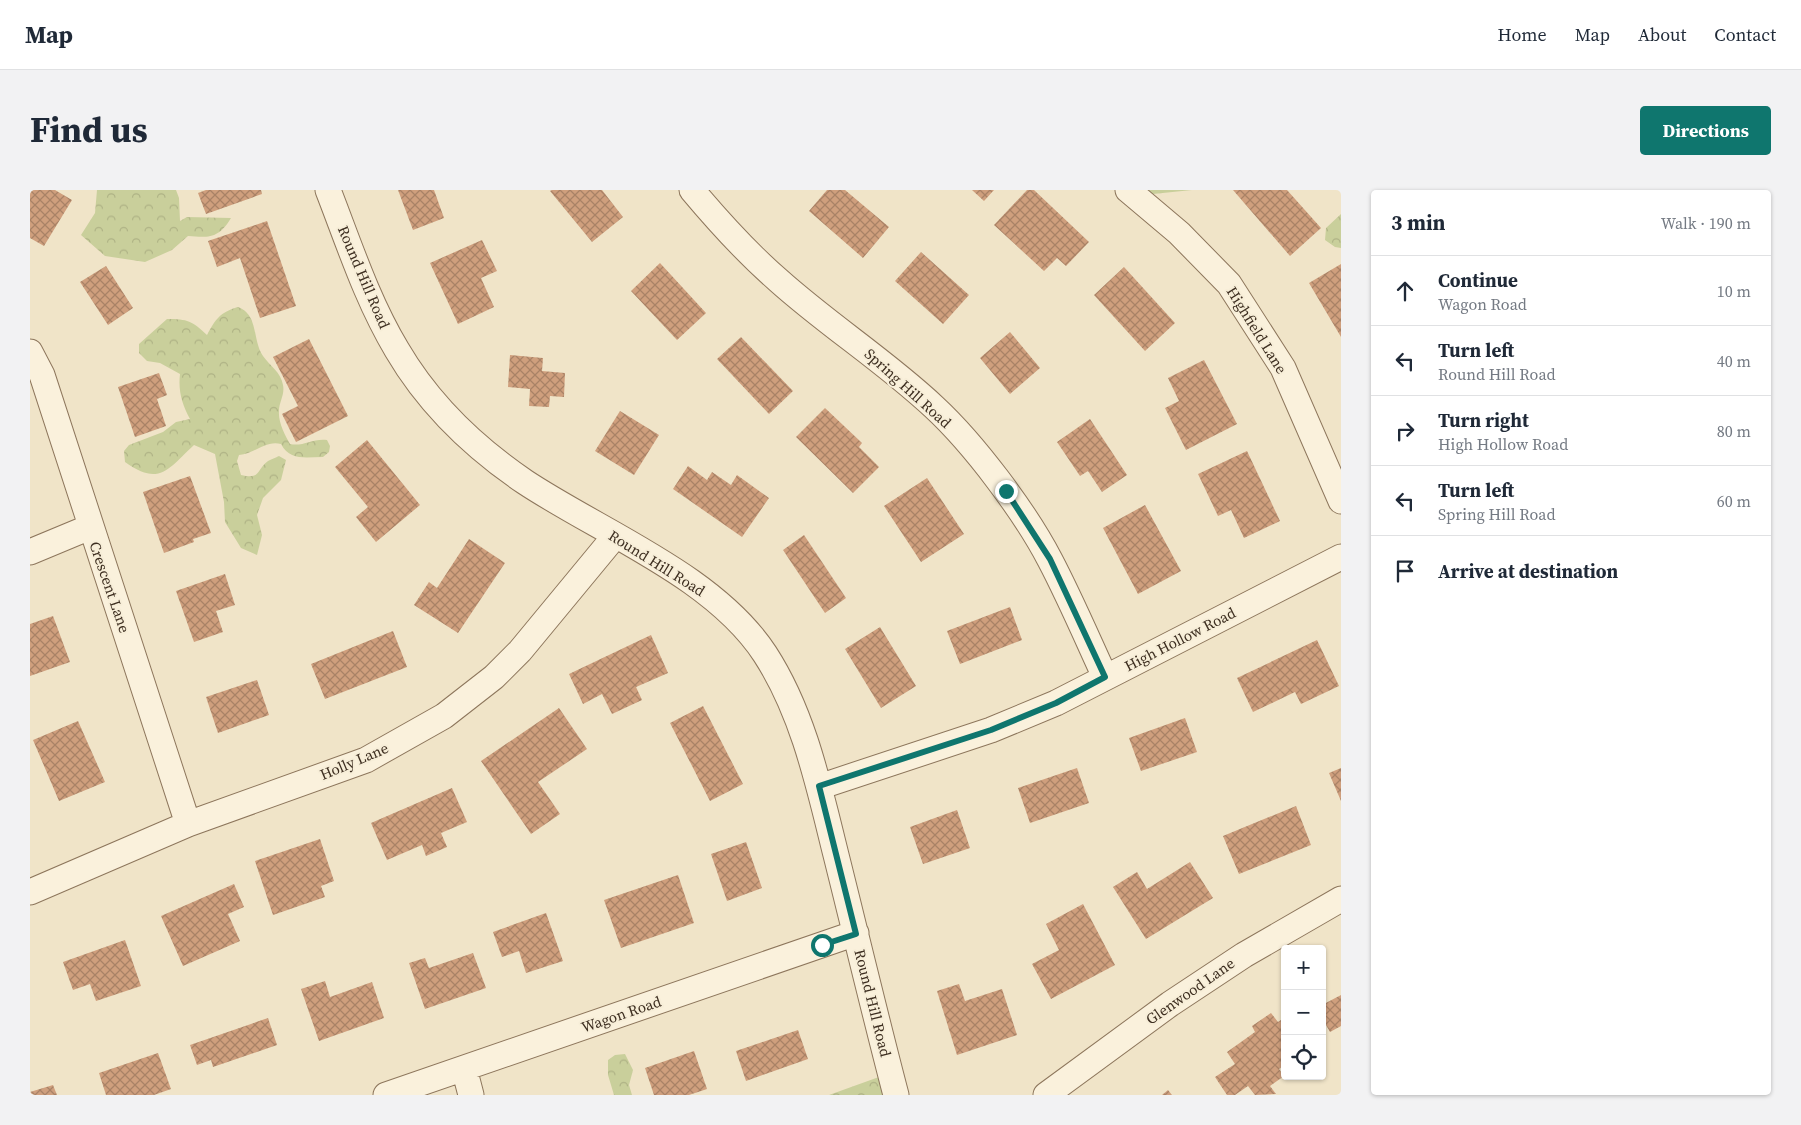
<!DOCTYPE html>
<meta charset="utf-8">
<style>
:root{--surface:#fff;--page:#f2f2f3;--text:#1f2937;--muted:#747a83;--line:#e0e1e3;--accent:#0f766e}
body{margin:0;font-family:"Source Serif 4",serif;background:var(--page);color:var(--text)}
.controls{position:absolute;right:15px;bottom:15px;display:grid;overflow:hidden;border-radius:5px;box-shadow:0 1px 4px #0004}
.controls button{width:45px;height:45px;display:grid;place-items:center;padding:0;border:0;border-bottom:1px solid var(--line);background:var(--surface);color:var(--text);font:25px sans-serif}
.stop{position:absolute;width:15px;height:15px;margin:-11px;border:4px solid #0f766e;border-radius:50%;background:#fff}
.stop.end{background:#0f766e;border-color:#fff;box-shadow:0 1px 5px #0008}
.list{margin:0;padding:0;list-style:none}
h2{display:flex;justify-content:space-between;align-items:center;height:65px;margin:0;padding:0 20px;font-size:21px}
h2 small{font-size:16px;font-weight:400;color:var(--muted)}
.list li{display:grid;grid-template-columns:32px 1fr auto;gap:15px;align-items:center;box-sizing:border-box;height:70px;padding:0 20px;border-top:1px solid var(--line)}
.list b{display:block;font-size:19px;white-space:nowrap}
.list p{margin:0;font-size:16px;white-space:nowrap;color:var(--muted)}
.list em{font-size:16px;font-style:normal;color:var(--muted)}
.icon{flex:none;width:28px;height:28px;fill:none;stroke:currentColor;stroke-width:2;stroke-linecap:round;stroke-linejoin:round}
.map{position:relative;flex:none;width:1311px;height:905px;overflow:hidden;border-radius:5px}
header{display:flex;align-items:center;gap:30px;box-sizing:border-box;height:70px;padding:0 25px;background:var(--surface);border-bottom:1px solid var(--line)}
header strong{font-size:24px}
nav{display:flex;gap:28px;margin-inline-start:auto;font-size:18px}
.intro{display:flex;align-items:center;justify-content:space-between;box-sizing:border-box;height:120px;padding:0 30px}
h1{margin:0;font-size:35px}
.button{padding:12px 22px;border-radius:5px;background:var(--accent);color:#fff;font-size:18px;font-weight:700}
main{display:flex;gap:30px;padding:0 30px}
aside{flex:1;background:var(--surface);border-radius:5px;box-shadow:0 1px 4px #0004}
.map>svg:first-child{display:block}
</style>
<header>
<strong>Map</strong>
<nav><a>Home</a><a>Map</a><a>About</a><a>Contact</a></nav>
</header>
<div class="intro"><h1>Find us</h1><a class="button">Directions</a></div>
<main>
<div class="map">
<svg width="1311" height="905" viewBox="0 0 1311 905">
<defs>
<pattern id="forest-crowns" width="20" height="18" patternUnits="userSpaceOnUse" patternTransform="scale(1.25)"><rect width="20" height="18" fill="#c9cf9b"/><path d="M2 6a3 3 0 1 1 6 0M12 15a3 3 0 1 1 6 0" fill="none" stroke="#aeb285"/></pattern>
<pattern id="building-cross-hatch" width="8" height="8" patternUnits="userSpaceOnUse" patternTransform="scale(1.25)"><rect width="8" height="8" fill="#cf9f7d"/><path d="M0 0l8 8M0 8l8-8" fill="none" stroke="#a98266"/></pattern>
</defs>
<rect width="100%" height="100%" fill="#f0e4c8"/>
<path fill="url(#forest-crowns)" d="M67,0h79l3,8 1,23 7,-4 44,1c-12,20 -21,20 -43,18l-16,14 -27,12 -40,-6 -24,-21 14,-22z
M1117,0h45l-39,4z
M1311,24v34l-6,-1 -10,-7 1,-12z
M208,117c21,8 14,33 25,49 7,10 18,16 20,29 2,10 -4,17 -4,26 -1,11 6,24 11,33 13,3 23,-6 37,-4l3,6 -1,6 -6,5c-18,0 -33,4 -42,-13 -16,-4 -26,10 -42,11l-2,6 4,14c20,5 15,-5 27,-14 3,-2 8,-3 11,-5l7,4 -5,20 -18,18 -6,17 5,20 -5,20 -16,-7 -16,-26 -1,-20 -9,-48 -21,-9c-26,24 -34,42 -69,17l-1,-11 5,-6 34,-13 13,-10 14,-3c-8,-15 -12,-28 -10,-45l-20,-11 -13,-2 -8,-8v-9l28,-25c21,0 25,2 40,16 8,-15 13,-23 31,-28z
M595,864l8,16 -4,15 3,10h-18l-6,-20v-15l7,-5z
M860,883l6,22h-67z"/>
<path fill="url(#building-cross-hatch)" d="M0,0h25l17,10 -28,46 -14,-8z
M176,0h55l1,4 -56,20 -8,-21z
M368,0h36l10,28 -31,12z
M522,0h50l21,27 -31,25 -42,-51z
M797,0h18l44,37 -26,31 -54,-47z
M942,0h22l-10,11z
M997,0h7l55,52 -23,24 -9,-8 -13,13 -50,-46z
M1203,0h54l34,38 -31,28z
M237,31l29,85 -36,12 -20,-60 -23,9 -9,-26z
M452,50l15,31 -16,7 13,29 -36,17 -28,-61z
M891,62l48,43 -26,29 -48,-43z
M630,73l46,50 -29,27 -46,-49z
M1311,74v73l-32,-54z
M76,76l27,42 -25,17 -28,-43z
M1094,77l51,56 -30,28 -51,-56z
M980,142l30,36 -30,26 -30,-36z
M711,147l52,54 -24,23 -52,-55z
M279,149l39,77 -52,26 -14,-28 16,-8 -25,-49z
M480,165l33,3 -1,13 23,2 -1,24 -14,-1 -1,11 -20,-1 1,-17 -22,-2z
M1174,170l33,64 -51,26 -21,-42 14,-7 -11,-23z
M129,183l8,22 -10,4 9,27 -31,11 -17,-50z
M795,218l37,35 -3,4 20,20 -26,26 -57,-56z
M590,221l39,24 -25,40 -39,-24z
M1060,229l37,56 -25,17 -14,-21 -8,5 -23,-34z
M337,250l53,65 -44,37 -20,-25 12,-10 -33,-40z
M1217,261l33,70 -36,17 -13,-28 -13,6 -20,-42z
M658,276l19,14 5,-8 19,13 6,-10 32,23 -27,39 -69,-48z
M160,286l21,57 -18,6 1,3 -30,11 -21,-61z
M897,288l37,56 -43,28 -37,-56z
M1115,315l36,66 -43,23 -35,-66z
M774,345l42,63 -21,15 -42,-63z
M439,349l36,24 -47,70 -44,-28 15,-23 8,6z
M195,384l10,31 -19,6 7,21 -29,10 -18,-51z
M980,417l12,33 -62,24 -13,-33z
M23,426l17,46 -40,14v-52z
M850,437l36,59 -35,22 -36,-59z
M363,441l14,36 -82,32 -14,-35z
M621,445l17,38 -32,14 6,13 -30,14 -10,-20 -19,10 -14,-30z
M1287,450l22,46 -38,18 -6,-12 -42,20 -16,-34z
M227,490l12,35 -51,18 -12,-36z
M673,516l40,78 -33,17 -40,-78z
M529,518l28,41 -49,33 22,32 -29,20 -50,-73z
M1155,528l12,34 -56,19 -12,-33z
M48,531l27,61 -46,19 -26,-61z
M1047,578l12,35 -59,20 -12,-35z
M1311,578v33l-12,-28z
M422,598l15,34 -26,11 6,14 -21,9 -4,-11 -35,15 -16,-37z
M1266,616l15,39 -72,29 -16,-38z
M927,620l13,38 -47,16 -13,-37z
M290,649l14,42 -13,5 4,11 -52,18 -18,-54z
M716,652l16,46 -35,13 -16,-47z
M1160,672l23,36 -67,41 -33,-52 24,-15 10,17z
M648,685l16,48 -73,25 -17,-48z
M204,694l10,23 -16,7 12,27 -57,25 -22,-50z
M1053,714l32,61 -64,34 -19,-35 27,-14 -13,-26z
M516,723l17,48 -37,12 -7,-22 -17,6 -9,-25z
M95,750l16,46 -45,15 -6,-17 -17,6 -10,-28z
M443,763l13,35 -61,21 -16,-46 16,-5 4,10z
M295,791l5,16 42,-15 12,36 -65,23 -18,-52z
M929,794l6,17 37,-12 15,46 -60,20 -20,-64z
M1311,805v31l-11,6 -8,-14v-13z
M1241,823l7,9 3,-2 4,6v39l-6,4 5,7 -14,10 6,8 -21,1 -7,-9 -13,9h-8l-12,-18 20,-13 -8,-12 28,-20 -3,-6z
M238,828l9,27 -64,22 -2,-7 -14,5 -7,-20z
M768,840l10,29 -62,22 -10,-30z
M664,861l13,38 -18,6h-35l-9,-27z
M128,863l13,36 -17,6h-48l-7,-22z
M23,895l4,10h-27v-3z
M1138,900l4,5h-10z"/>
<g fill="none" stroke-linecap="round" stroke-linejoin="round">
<g stroke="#8d765c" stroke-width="27">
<path id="minor" d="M298,0c21,54 39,110 69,160 31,53 78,98 128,132 77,51 189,94 240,172 39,60 54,133 71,201 20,80 39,160 60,240
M662,0c26,31 55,63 86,90 50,45 107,81 156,127 40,37 91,105 116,153 20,38 37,78 55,117
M1098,0l51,43 50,51 54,84 58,133
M0,162l12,23 146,449
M0,362l60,-25
M789,597l172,-57 65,-27 285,-146
M0,702l158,-68 178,-64 78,-44 50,-39 26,-26 95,-115
M434,878l7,27
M356,905l470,-162
M1016,905l124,-91 74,-49 97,-56"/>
</g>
<use href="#minor" stroke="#faf1dc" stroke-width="25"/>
</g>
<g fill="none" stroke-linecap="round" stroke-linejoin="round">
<path stroke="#0f766e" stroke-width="6" d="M792,755l34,-11 -37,-148 172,-56 65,-27 49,-26 -55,-118 -44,-68"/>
</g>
<g text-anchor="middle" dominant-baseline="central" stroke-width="4" stroke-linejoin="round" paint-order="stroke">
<g font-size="15" fill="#3d2e20" stroke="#f7eed8">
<text transform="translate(334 87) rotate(67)">Round Hill Road</text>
<text transform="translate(1227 140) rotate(58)">Highfield Lane</text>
<text transform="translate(878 198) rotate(42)">Spring Hill Road</text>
<text transform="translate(627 373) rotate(32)">Round Hill Road</text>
<text transform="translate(80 397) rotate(71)">Crescent Lane</text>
<text transform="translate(1150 449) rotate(-27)">High Hollow Road</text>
<text transform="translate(324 571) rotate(-23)">Holly Lane</text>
<text transform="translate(1160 801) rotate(-35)">Glenwood Lane</text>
<text transform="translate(843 813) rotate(76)">Round Hill Road</text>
<text transform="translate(591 824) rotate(-19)">Wagon Road</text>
</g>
</g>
</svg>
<div class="controls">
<button>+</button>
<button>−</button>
<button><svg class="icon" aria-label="locate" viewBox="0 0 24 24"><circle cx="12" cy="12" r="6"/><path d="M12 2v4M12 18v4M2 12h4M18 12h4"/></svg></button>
</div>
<div class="stop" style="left:792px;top:755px"></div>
<div class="stop end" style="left:976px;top:301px"></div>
</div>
<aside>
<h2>3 min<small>Walk · 190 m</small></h2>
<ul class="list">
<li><svg class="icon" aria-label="ahead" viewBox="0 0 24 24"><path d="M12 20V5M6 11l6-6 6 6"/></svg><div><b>Continue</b><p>Wagon Road</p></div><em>10 m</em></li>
<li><svg class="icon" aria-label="left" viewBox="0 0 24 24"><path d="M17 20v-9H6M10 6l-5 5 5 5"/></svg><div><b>Turn left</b><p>Round Hill Road</p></div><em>40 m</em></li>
<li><svg class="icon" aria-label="right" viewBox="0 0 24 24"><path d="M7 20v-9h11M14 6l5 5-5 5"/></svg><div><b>Turn right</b><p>High Hollow Road</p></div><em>80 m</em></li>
<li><svg class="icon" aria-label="left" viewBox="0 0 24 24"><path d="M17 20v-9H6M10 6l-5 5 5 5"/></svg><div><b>Turn left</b><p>Spring Hill Road</p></div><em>60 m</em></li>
<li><svg class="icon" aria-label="arrive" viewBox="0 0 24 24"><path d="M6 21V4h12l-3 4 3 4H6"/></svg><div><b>Arrive at destination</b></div></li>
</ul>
</aside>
</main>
